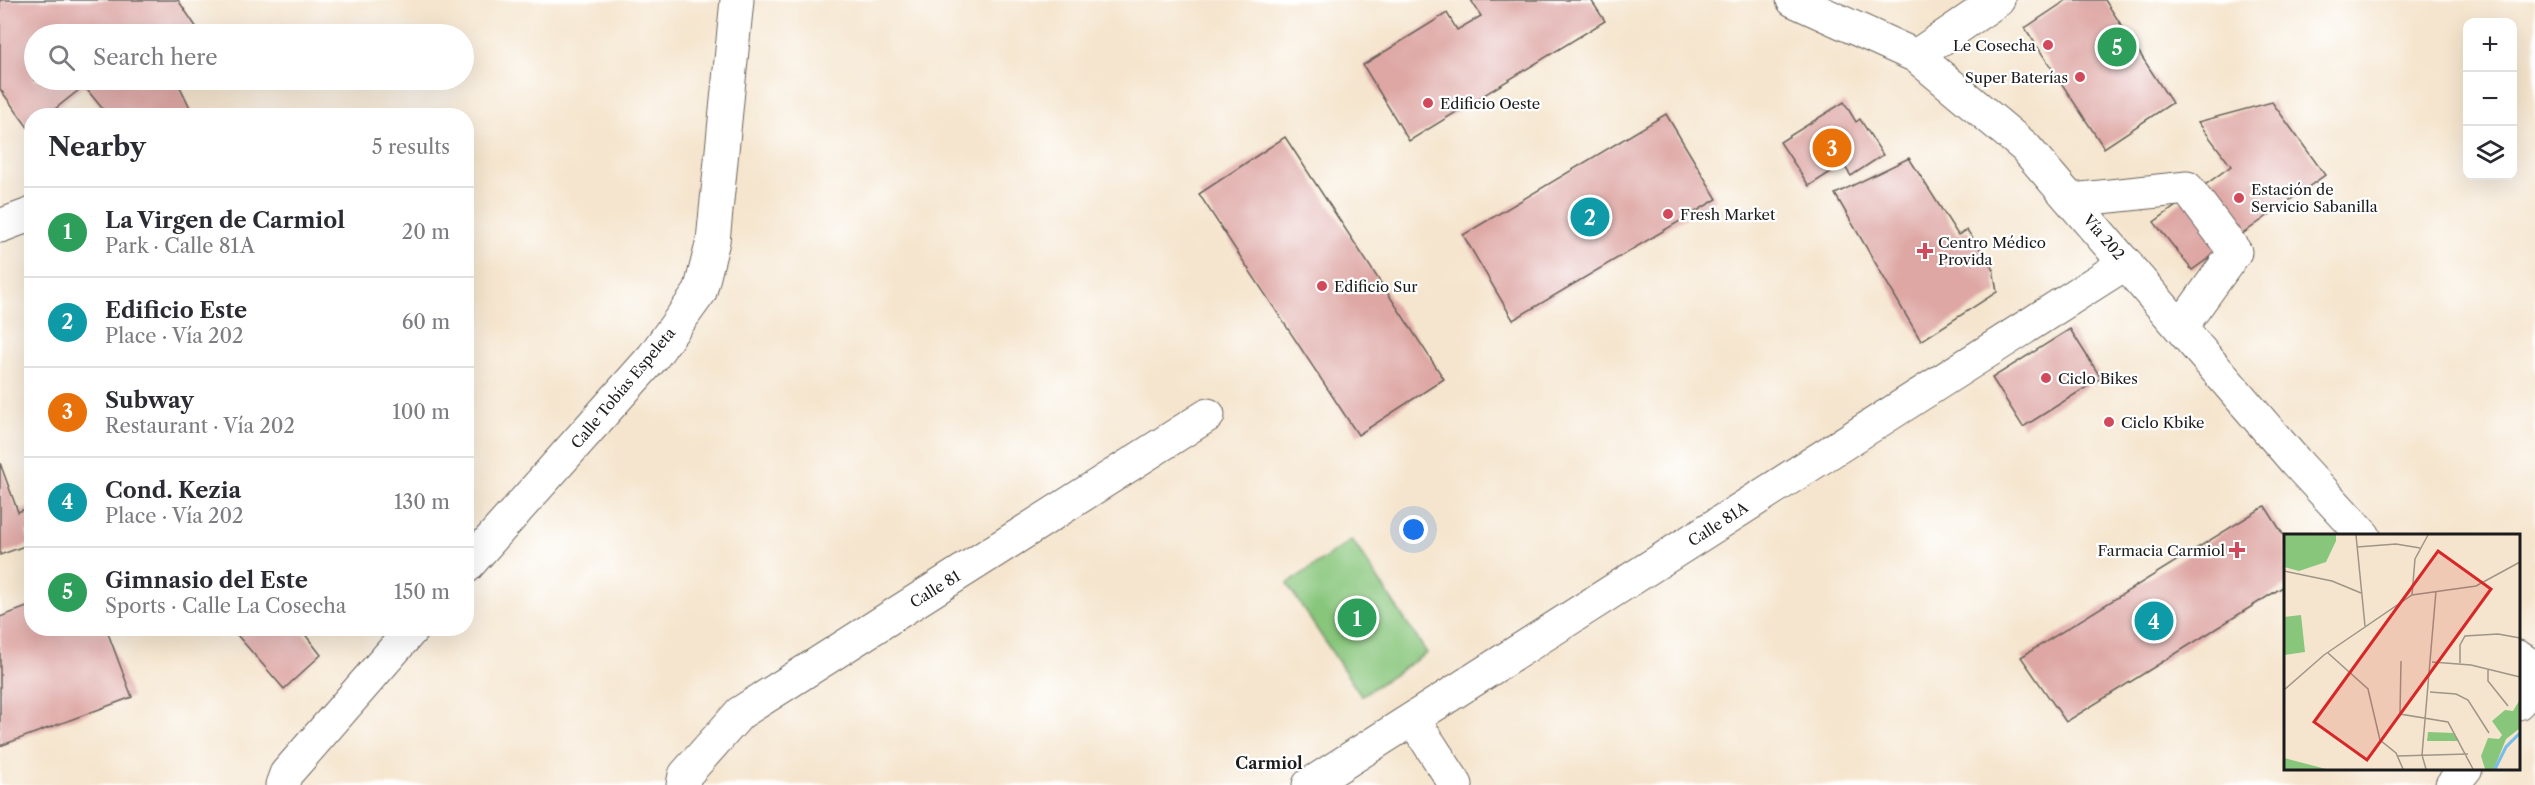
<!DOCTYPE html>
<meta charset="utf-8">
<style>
:root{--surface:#fff;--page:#f2f2f3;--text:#2b2b33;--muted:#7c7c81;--line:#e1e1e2;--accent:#d1495b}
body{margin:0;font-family:"Libre Caslon Text",serif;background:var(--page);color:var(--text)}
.controls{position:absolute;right:18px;top:18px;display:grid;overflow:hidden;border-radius:12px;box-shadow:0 6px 24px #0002}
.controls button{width:54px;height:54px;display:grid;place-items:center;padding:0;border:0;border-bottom:2px solid var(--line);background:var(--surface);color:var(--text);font:30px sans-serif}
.you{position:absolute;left:1414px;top:530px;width:21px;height:21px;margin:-15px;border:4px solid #fff;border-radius:50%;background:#1a73e8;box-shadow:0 0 0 9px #1a73e833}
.badge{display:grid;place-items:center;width:39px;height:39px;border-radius:50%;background:var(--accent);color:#fff;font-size:20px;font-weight:700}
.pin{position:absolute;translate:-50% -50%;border:3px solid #fff;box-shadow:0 2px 6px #0006}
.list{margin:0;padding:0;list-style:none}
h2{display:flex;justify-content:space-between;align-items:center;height:78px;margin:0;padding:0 24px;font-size:26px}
h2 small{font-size:20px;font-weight:400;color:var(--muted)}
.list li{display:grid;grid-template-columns:39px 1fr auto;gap:18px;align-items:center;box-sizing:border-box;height:90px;padding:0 24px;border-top:2px solid var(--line)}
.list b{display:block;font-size:22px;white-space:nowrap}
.list p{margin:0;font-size:20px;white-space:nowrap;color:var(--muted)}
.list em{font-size:20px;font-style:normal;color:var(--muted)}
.icon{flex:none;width:33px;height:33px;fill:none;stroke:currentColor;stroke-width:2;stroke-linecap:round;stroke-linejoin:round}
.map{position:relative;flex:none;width:2535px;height:785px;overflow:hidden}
.search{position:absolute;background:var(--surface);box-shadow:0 6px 24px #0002;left:24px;top:24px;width:450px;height:66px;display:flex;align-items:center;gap:15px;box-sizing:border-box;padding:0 21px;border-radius:33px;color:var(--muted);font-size:22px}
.panel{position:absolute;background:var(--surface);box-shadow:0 6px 24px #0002;left:24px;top:108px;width:450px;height:528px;border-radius:24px}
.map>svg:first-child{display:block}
</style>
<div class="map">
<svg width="2535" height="785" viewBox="0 0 2535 785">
<rect width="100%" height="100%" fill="#fff"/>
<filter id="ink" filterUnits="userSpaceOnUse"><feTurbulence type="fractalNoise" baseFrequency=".0167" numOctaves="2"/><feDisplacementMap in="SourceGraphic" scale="12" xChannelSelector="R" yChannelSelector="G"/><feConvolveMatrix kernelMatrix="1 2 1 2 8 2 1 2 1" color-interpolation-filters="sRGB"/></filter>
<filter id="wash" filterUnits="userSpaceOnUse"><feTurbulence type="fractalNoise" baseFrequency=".008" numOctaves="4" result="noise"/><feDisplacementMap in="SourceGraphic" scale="24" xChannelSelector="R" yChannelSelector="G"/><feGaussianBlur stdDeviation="1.35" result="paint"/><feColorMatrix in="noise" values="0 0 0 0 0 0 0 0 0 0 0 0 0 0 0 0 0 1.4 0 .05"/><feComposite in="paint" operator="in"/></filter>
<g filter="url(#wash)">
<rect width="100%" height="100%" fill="#f5e5ce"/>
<path fill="#88c67c" stroke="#52714c" stroke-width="1.5" d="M1352,540l75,113 -66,43 -74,-112z"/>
<g id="blocks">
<path fill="#dea7a4" d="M0,0h178l23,34h-167v46h140l7,9 13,27h-91l3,-3 -22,-27 -38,30h-14v11l-3,2 -29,-40z
M1471,0h120l14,21 -196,120 -46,-76 84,-52 10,17 24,-14z
M2067,0h38l67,103 -68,45 -79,-120z
M1844,102l12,20 4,-3 23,36 -32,21 -8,-12 -34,22 -29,-44z
M2272,102l53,73 -133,95 -38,-48 77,-56 -33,-44z
M1666,114l51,85 -204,121 -50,-85z
M1285,137l159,242 -86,56 -159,-241z
M1909,158l49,77 9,-5 26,38 4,24 -76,49 -86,-147z
M2070,329l31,49 -78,49 -31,-49z
M0,463l18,49 14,-6v24l-6,2 4,12 -30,11z
M2265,506l21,33v46l-220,137 -45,-65z
M32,605v23h74l26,69 -132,49v-129z
M231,628h69l21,27 -37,34z"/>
</g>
</g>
<g filter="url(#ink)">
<use href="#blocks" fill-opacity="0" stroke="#68625a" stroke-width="1.5"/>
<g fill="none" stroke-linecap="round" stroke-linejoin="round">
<g stroke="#68625a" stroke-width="35">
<path id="minor" d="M1916,56l82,-56
M2072,200l115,-12 48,64 -54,75
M0,226l32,-12
M466,567l187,-210 47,-65 13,-51 24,-241
M2518,703l17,-20
M1413,719l43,66
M282,785l4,-11 127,-146
M683,785l2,-10 55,-62 468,-298
M1309,785l817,-522
M2452,785l14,-17"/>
</g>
<g stroke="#68625a" stroke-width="35">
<path id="major" d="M1793,0l123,56 109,91 270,314 69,75
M2518,657l17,11"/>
</g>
<use href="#minor" stroke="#fff" stroke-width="33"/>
<use href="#major" stroke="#fff" stroke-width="33"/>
</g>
</g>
<g fill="#d1495b" stroke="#fff" stroke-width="2">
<circle cx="2048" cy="45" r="6"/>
<circle cx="2080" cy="77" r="6"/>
<circle cx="1428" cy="103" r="6"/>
<circle cx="2239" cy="198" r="6"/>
<circle cx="1668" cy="214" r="6"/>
<path d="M1922 242h6v6h6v6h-6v6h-6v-6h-6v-6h6z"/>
<circle cx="1322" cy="286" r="6"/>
<circle cx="2046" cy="378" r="6"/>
<circle cx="2109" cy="422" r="6"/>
<path d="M2234 541h6v6h6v6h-6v6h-6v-6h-6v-6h6z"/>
</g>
<g text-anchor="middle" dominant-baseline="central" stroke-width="4.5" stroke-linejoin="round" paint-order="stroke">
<g font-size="15" fill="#1c1c1c" stroke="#fff" text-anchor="start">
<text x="2036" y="45" text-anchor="end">Le Cosecha</text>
<text x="2068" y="77" text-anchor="end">Super Baterías</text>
<text x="1440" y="103">Edificio Oeste</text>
<text x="2251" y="189">Estación de<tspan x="2251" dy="17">Servicio Sabanilla</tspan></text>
<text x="1680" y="214">Fresh Market</text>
<text x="1938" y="242">Centro Médico<tspan x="1938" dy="17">Provida</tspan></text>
<text x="1334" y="286">Edificio Sur</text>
<text x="2058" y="378">Ciclo Bikes</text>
<text x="2121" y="422">Ciclo Kbike</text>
<text x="2225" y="550" text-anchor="end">Farmacia Carmiol</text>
</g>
<g font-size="15" fill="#1c1c1c" stroke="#fff">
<text transform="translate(2104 237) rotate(49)">Vía 202</text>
<text transform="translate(623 388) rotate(-50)">Calle Tobías Espeleta</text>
<text transform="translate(1718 524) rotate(-33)">Calle 81A</text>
<text transform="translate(935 589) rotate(-32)">Calle 81</text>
</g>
<g font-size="16" font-weight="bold" fill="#1c1c1c" stroke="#fff">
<text x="1269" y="763">Carmiol</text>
</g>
</g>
<g transform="translate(2284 534)">
<rect width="236" height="236" fill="#f5e5ce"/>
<path d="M0,1h52v6l-10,21 -27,9 -15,-4zM17,81l4,37 -21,3v-38zM235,167v28l-13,10 -12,30h-9l-4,-13 7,-18 11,1 3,-4 -10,-14 13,-11 8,1zM144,198l26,1 5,8h-32zM0,224l42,11h-42z" fill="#88c67c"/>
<path fill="none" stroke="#74bded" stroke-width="3" d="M211,235l11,-22 14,-14"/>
<path fill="none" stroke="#9e9587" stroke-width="1.5" d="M72,1l9,91M73,13l39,-3 24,4M0,37l48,10 29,12M128,61l3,-36 13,-24M44,119l40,36 12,51 16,13 7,16M117,127l-1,53 48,8 25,47M148,128l39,3 49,12M176,129v-18l5,-9 33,-2 22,4M204,135v12l20,25M0,156l40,-35 88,-60 64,-9 44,-24M146,158l26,2 12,6 21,33M113,222l71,-2M142,235l-4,-14 14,-164"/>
<path fill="#d62828" fill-opacity="0.15" stroke="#d62828" stroke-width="3" d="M154,17l53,38 -124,171 -53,-38z"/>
<rect width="236" height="236" fill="none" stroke="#1c1c1c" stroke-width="3"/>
</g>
</svg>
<div class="controls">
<button>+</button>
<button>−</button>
<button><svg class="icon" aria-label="layers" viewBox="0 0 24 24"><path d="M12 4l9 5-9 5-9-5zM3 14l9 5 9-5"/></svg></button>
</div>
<div class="you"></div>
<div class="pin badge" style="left:1357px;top:618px;background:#2e9e5b">1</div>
<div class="pin badge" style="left:1590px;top:217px;background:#0f9aa8">2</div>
<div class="pin badge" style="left:1832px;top:148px;background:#e8710a">3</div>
<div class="pin badge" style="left:2154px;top:621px;background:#0f9aa8">4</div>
<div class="pin badge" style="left:2117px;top:47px;background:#2e9e5b">5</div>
<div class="search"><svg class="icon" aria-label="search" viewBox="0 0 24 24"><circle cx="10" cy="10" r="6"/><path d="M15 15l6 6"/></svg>Search here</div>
<section class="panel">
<h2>Nearby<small>5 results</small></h2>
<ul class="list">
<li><span class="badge" style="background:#2e9e5b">1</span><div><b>La Virgen de Carmiol</b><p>Park · Calle 81A</p></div><em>20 m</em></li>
<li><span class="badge" style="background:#0f9aa8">2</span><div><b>Edificio Este</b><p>Place · Vía 202</p></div><em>60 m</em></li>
<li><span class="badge" style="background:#e8710a">3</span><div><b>Subway</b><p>Restaurant · Vía 202</p></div><em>100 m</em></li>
<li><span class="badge" style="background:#0f9aa8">4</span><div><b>Cond. Kezia</b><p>Place · Vía 202</p></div><em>130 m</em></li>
<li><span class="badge" style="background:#2e9e5b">5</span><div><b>Gimnasio del Este</b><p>Sports · Calle La Cosecha</p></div><em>150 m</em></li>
</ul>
</section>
</div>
